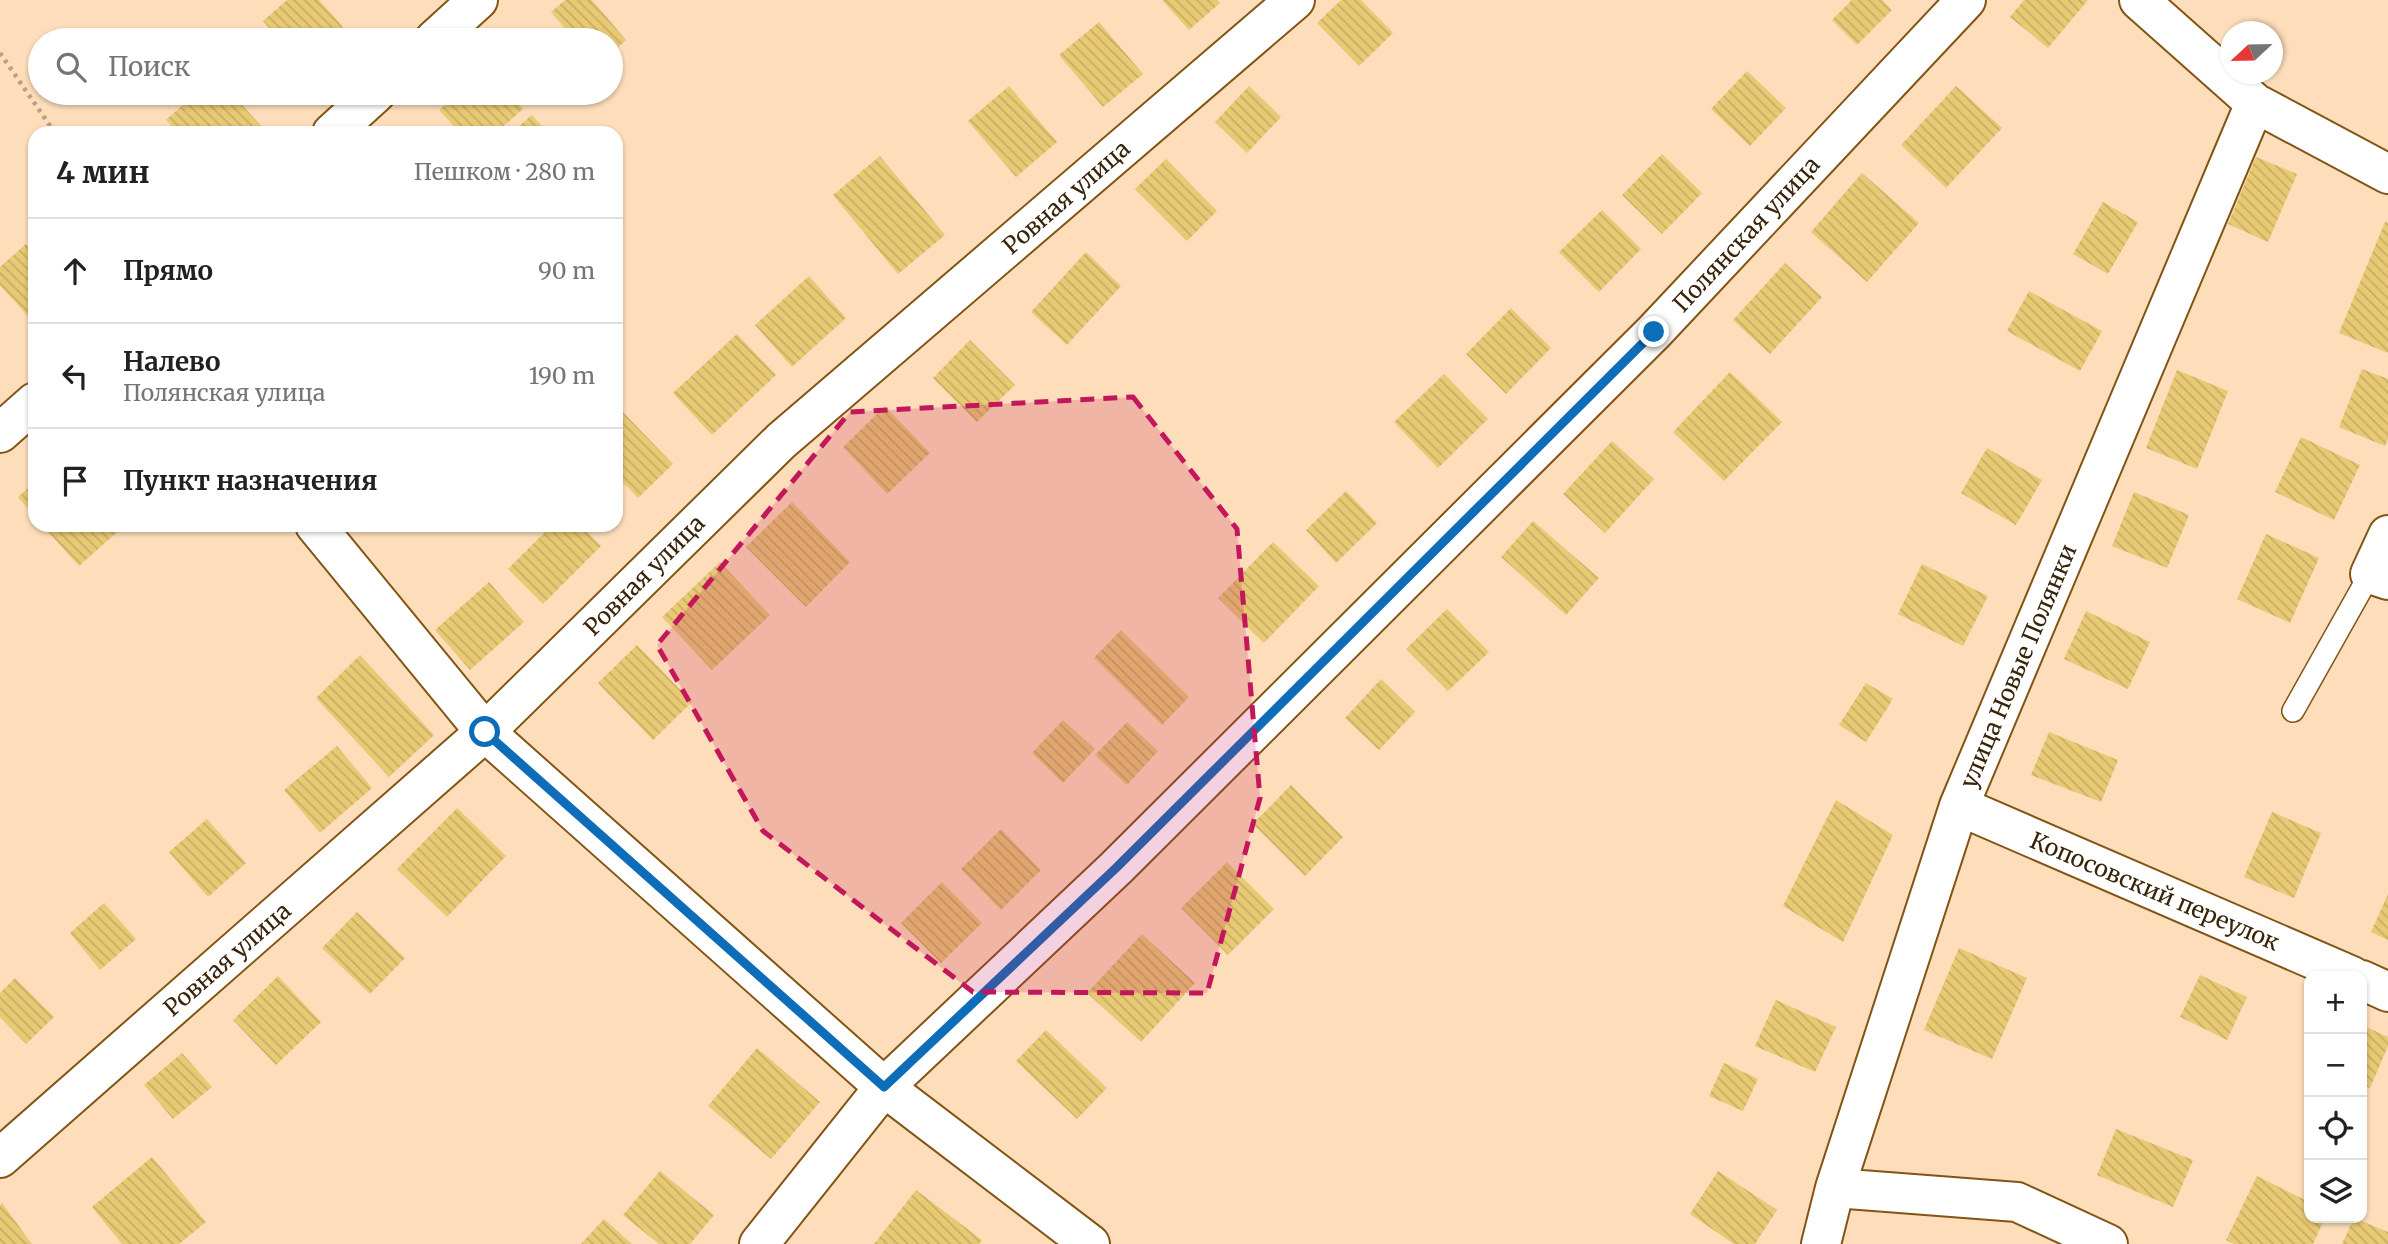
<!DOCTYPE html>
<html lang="ru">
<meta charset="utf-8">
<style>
:root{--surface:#fff;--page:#f2f2f2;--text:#202124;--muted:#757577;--line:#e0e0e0}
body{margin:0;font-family:Merriweather,serif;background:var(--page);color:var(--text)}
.controls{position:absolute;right:21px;bottom:21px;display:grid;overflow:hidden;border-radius:14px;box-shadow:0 2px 5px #0004}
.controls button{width:63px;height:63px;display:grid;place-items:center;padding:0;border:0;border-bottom:2px solid var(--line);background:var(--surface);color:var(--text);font:35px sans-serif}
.compass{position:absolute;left:2220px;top:21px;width:63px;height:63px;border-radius:50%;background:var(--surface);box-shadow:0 2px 5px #0004;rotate:248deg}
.stop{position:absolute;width:21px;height:21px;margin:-16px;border:5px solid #0e6db9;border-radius:50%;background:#fff}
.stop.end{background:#0e6db9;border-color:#fff;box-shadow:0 2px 7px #0008}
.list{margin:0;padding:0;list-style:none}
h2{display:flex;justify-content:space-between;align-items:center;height:91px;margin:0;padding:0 28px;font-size:30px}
h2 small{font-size:23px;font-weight:400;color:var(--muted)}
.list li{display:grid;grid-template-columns:46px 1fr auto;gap:21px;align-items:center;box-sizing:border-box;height:105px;padding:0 28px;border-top:2px solid var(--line)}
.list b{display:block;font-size:26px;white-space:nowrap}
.list p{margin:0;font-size:23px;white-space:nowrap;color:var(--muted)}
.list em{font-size:23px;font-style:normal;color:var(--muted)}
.icon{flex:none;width:38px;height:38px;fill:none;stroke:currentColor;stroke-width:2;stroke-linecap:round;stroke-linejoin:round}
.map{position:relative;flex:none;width:2388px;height:1244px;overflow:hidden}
.search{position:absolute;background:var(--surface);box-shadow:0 2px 5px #0004;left:28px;top:28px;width:595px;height:77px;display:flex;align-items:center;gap:18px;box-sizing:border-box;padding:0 24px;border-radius:38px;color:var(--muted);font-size:26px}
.panel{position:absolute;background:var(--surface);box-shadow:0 2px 5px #0004;left:28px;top:126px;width:595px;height:406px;border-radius:21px}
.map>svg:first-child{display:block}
</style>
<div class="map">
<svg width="2388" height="1244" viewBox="0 0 2388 1244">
<defs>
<pattern id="building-back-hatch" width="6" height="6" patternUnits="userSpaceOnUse" patternTransform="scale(1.75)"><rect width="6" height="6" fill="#e8ca75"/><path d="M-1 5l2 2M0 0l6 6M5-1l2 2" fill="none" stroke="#c8ad64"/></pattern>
</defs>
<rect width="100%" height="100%" fill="#fdddba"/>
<path fill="url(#building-back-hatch)" d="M287,0h32l24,27 -16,13h-48l-16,-19z
M565,0h27l34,40 -15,14v-14h-36l-24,-28z
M1162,0h55l3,3 -31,27z
M1341,0h20l32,33 -34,33 -42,-43z
M1852,0h30l10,10 -35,35 -25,-25z
M2024,0h64l-40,48 -38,-31z
M1099,22l44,52 -40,33 -44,-52z
M1747,71l39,37 -36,38 -39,-37z
M1009,86l48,56 -41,35 -48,-56z
M1249,86l32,31 -34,36 -32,-31z
M1956,86l46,42 -56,60 -45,-43z
M196,93h35l33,36 -4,4h-82l-12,-13z
M459,93h50l14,16 -27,24h-36l-21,-23z
M532,115l16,18h-37z
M1662,154l40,39 -40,41 -40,-39z
M880,156l65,79 -47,39 -65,-79z
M2256,157l41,17 -29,68 -40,-18z
M1166,159l51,52 -30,30 -52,-52z
M1862,173l57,50 -52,59 -56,-50z
M2103,202l35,20 -30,52 -35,-20z
M1602,210l39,39 -42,43 -40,-40z
M2385,222l3,1v130l-49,-20z
M26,244l9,10v70l-35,-39v-18z
M1086,252l35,34 -54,59 -36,-33z
M1785,263l37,34 -52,57 -37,-34z
M809,276l37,42 -54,49 -37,-42z
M2029,291l73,40 -22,40 -73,-40z
M1511,308l40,40 -45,46 -40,-40z
M737,334l39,41 -64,60 -39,-42z
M970,340l45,45 -38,37 -44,-44z
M2362,369l26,10v60l-3,7 -46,-19z
M2177,370l51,21 -31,78 -51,-21z
M1730,372l52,50 -58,59 -51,-49z
M1444,374l44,45 -50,49 -44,-46z
M616,405l57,59 -35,34 -22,-23z
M885,406l45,47 -43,41 -44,-47z
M2301,437l59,28 -26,55 -59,-28z
M1612,441l42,38 -49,54 -42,-39z
M1987,448l55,32 -26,45 -55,-32z
M35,482v35l-17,-20z
M1346,491l31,32 -41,40 -30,-33z
M2134,492l55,23 -22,53 -55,-22z
M792,502l58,60 -44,45 -60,-60z
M1533,521l66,57 -33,37 -65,-58z
M42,525h83l-46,41z
M552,525h28l21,21 -58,58 -35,-35z
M2266,534l53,24 -29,65 -53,-24z
M1273,542l46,44 -55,57 -46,-45z
M720,562l50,53 -58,55 -50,-53z
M1922,564l66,32 -25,50 -65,-32z
M489,582l35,40 -54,48 -35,-40z
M1447,609l42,43 -41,39 -42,-42z
M2086,611l64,31 -22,47 -64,-30z
M1121,630l68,67 -27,28 -68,-67z
M637,645l55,57 -39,38 -55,-57z
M360,655l74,80 -45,42 -73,-79z
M1381,679l34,33 -36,38 -34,-32z
M1866,683l27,16 -27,43 -27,-17z
M1063,720l32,29 -32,34 -31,-30z
M1127,722l31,29 -31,34 -32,-30z
M2049,732l69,28 -17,42 -70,-27z
M337,746l35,42 -52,45 -36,-43z
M1291,785l52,52 -38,39 -52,-52z
M1836,800l57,35 -50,107 -60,-36z
M457,808l49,48 -59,61 -50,-48z
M2272,812l49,21 -27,65 -50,-21z
M207,819l39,44 -38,34 -39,-45z
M1001,829l40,41 -40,40 -40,-41z
M1227,862l47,47 -46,46 -47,-47z
M942,882l40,41 -41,40 -40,-40z
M2388,894v46l-17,-8z
M104,903l32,36 -36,31 -30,-37z
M357,912l48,46 -35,36 -48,-46z
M1142,934l53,49 -54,59 -54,-49z
M1959,948l68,30 -35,81 -68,-29z
M2200,975l47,22 -20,43 -47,-23z
M278,976l43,46 -45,43 -43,-45z
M15,978l39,39 -28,27 -26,-27v-24z
M1776,1000l60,27 -21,45 -60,-26z
M2362,1025l26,12v9l-18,42 -8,-3z
M1046,1030l61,58 -30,31 -61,-58z
M757,1048l63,54 -49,57 -63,-53z
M182,1053l30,34 -39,32 -29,-34z
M1724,1063l34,16 -15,32 -34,-15z
M2116,1129l77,31 -20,47 -76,-32z
M152,1157l54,65 -27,22h-57l-30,-37z
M660,1171l54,44 -24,29h-31l-36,-29z
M1718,1171l59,39 -22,34h-21l-44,-30z
M2257,1176l52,26v16h16l-12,26h-79l-8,-4z
M916,1190l66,50 -3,4h-105z
M2,1203l30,41h-32v-39z
M2354,1218l34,14v12h-46z
M604,1219l28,25h-51z"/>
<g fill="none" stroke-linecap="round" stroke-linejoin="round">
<g stroke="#825515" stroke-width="24">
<path id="service" d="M2293,711l77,-137"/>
</g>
<g stroke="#825515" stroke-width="42">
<path id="minor" d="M2139,0l116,103 133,71
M315,525l170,207 399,355 206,157
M2388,535l-18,39 18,6
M1959,806l393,170
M2362,980l26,12
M0,1158l485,-426 296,-291 514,-441
M1835,1188l182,14 91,42
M759,1244l125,-157 232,-219 538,-536 312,-332
M1821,1244l14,-56 124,-382 296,-703"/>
</g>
<g stroke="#825515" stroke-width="42">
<path id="primary" d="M434,40l44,-40
M332,133l44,-40
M0,433l35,-31"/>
</g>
<path stroke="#bb9f80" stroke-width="4.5" stroke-dasharray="3.5 5" stroke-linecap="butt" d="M0,53l55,80"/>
<use href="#service" stroke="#fff" stroke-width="21"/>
<use href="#minor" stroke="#fff" stroke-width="38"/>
<use href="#primary" stroke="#fff" stroke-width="38"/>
</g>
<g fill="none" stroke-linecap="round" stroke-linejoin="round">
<path stroke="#0e6db9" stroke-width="9" d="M485,732l399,355 232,-219 538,-536"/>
</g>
<path fill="#c2185b" fill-opacity="0.2" stroke="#c2185b" stroke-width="5" stroke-dasharray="14 9" stroke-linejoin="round" d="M1133,397l104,132 23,269 -53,195 -234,-1 -210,-161 -106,-186 193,-233z"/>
<g text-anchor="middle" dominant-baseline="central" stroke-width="5" stroke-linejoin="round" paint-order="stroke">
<g font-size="23" fill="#37240b" stroke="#fff">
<text transform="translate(1066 197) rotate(-41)">Ровная улица</text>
<text transform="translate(1746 234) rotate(-47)">Полянская улица</text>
<text transform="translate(644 575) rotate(-45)">Ровная улица</text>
<text transform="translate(2018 666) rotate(-67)">улица Новые Полянки</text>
<text transform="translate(2155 891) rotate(23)">Копосовский переулок</text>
<text transform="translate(227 959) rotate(-41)">Ровная улица</text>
</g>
</g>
</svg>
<div class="controls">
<button>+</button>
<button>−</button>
<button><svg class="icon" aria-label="locate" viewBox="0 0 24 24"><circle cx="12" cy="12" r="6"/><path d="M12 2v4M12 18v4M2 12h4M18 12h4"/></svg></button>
<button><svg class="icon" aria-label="layers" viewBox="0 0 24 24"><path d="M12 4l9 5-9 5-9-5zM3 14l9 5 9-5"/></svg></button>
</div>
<svg class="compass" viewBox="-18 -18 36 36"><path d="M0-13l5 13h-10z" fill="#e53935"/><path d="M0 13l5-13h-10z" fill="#757577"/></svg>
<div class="stop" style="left:485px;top:732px"></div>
<div class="stop end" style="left:1654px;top:332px"></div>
<div class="search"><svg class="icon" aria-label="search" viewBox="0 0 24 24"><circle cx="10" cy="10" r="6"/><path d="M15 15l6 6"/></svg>Поиск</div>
<section class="panel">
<h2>4 мин<small>Пешком · 280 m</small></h2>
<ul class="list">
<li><svg class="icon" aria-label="ahead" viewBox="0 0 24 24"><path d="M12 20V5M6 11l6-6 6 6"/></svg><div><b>Прямо</b></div><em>90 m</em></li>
<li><svg class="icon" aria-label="left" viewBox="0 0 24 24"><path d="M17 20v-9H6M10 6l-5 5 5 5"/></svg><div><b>Налево</b><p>Полянская улица</p></div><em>190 m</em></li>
<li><svg class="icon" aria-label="arrive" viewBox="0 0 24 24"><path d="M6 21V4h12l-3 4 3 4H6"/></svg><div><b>Пункт назначения</b></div></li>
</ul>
</section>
</div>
